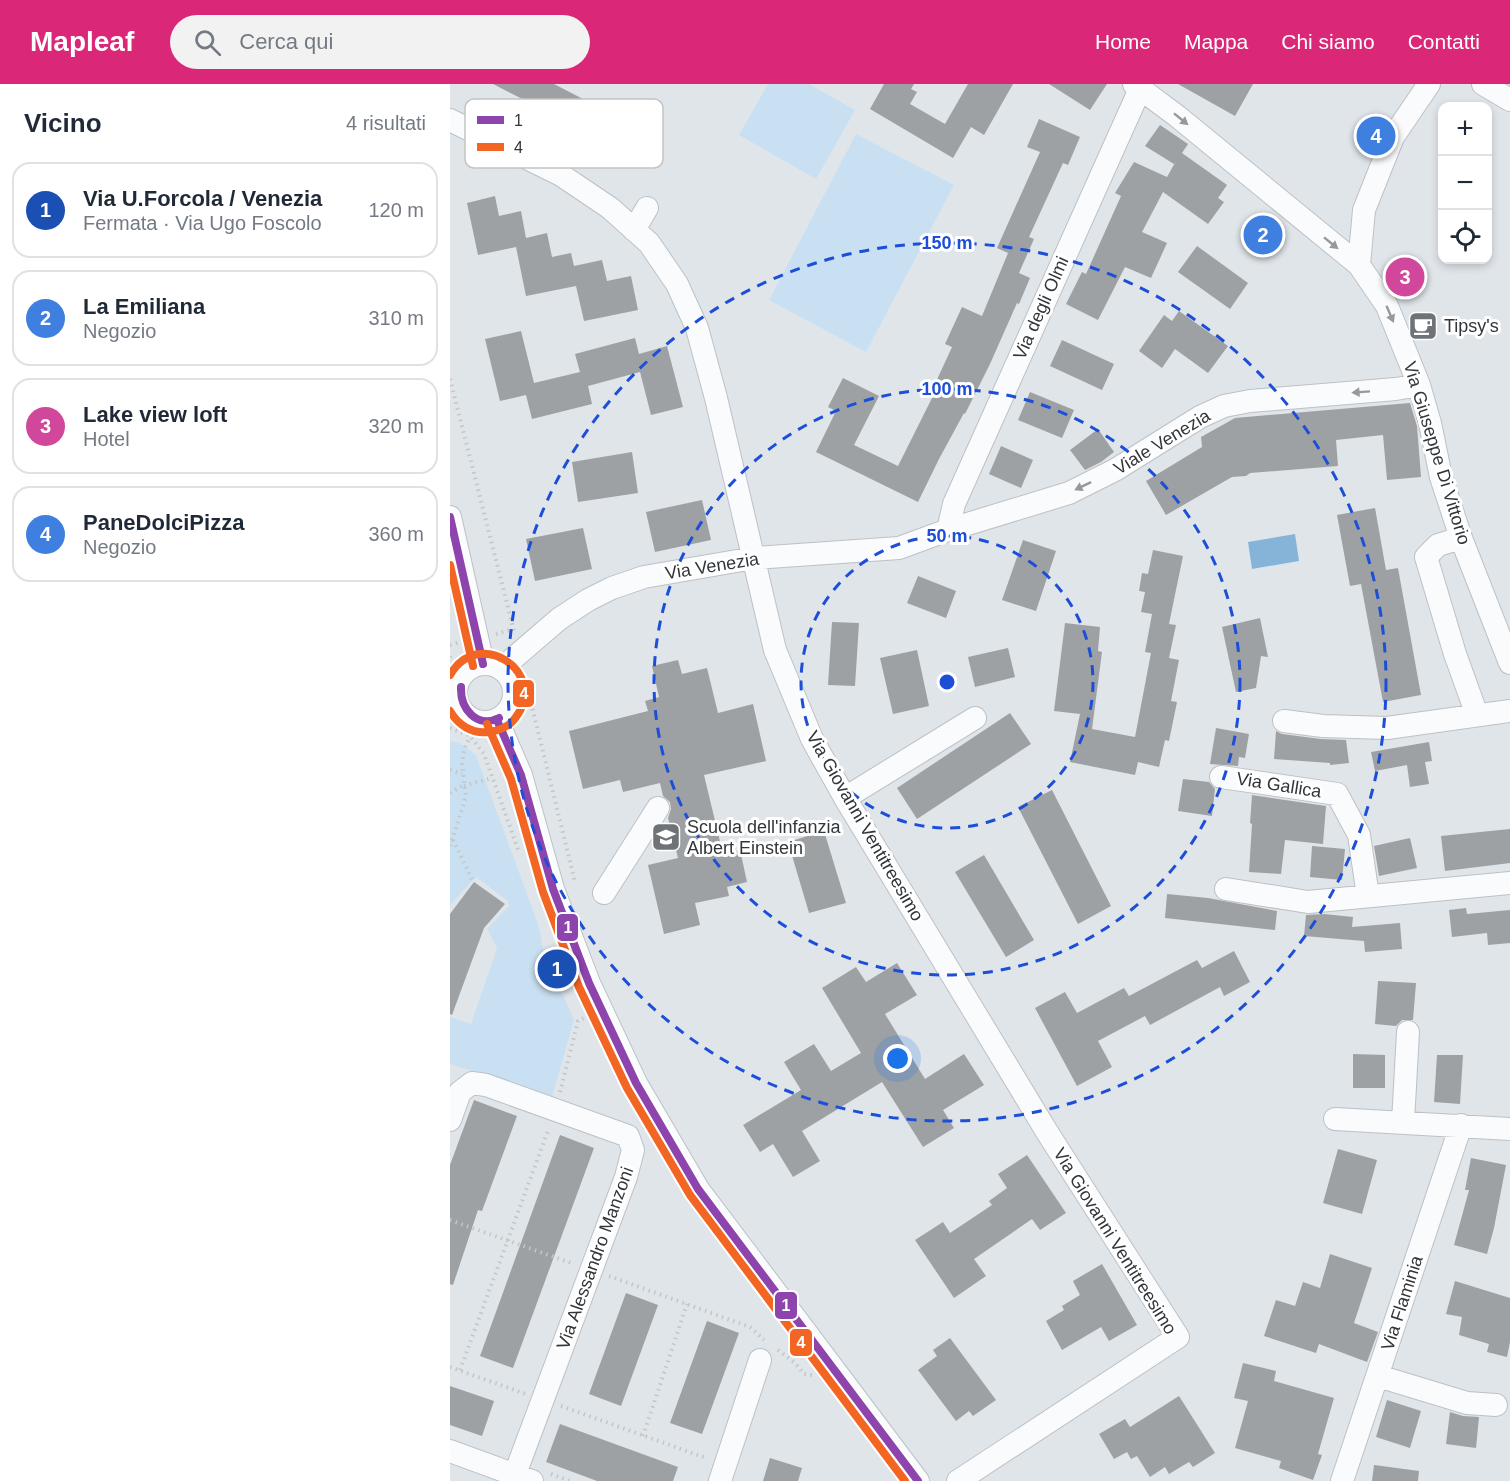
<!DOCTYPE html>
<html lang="it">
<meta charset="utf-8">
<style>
:root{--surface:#fff;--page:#f2f2f3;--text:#1f2937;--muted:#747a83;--line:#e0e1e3;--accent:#db2777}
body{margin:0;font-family:Helvetica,sans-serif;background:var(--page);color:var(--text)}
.controls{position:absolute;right:18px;top:18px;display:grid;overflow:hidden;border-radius:12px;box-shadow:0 3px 9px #0003}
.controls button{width:54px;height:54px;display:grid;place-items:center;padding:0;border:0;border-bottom:2px solid var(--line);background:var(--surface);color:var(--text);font:30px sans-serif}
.you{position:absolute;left:448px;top:975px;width:21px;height:21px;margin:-15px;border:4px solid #fff;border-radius:50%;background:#1a73e8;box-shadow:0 0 0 9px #1a73e833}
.badge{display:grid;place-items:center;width:39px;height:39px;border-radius:50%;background:var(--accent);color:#fff;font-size:20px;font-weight:700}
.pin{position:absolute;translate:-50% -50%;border:3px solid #fff;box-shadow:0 2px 6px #0006}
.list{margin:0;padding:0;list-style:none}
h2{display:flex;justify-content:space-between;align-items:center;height:78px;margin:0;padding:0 24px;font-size:26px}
h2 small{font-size:20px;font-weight:400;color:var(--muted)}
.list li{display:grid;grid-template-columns:39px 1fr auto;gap:18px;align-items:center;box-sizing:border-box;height:96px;margin:0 12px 12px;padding:0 12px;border:2px solid var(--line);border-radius:18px}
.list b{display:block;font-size:22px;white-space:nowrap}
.list p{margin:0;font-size:20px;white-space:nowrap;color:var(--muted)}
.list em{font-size:20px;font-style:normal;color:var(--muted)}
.icon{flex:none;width:33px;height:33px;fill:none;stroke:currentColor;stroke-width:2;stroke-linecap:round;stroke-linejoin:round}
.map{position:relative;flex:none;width:1060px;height:1397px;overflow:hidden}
header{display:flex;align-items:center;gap:36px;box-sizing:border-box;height:84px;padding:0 30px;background:var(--accent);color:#fff}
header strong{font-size:28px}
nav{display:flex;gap:33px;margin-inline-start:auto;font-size:21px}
.search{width:420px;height:54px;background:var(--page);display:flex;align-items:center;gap:15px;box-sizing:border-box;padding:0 21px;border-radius:33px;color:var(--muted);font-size:22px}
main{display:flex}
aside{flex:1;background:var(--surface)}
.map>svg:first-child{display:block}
</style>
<header>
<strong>Mapleaf</strong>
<div class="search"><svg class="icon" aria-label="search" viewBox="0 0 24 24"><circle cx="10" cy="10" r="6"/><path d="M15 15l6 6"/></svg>Cerca qui</div>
<nav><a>Home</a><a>Mappa</a><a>Chi siamo</a><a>Contatti</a></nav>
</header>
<main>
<aside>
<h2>Vicino<small>4 risultati</small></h2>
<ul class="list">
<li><span class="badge" style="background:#1a4fb4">1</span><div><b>Via U.Forcola / Venezia</b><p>Fermata · Via Ugo Foscolo</p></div><em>120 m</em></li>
<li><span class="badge" style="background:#3f7fe0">2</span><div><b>La Emiliana</b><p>Negozio</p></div><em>310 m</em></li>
<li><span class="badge" style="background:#d1479c">3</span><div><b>Lake view loft</b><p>Hotel</p></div><em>320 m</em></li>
<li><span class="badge" style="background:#3f7fe0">4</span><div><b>PaneDolciPizza</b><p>Negozio</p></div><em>360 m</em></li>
</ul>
</aside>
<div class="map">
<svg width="1060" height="1397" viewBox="0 0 1060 1397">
<rect width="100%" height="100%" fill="#e0e5ea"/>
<path fill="#c9e0f2" d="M318,0h41l46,26 -39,69 -77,-44z
M406,50l98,51 -88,167 -97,-52z
M0,657l9,2 17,12 63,172 4,23 31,70 -22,77 -102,-33v-47l21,7 26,-76 -10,-19 22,-23 -1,-5 -32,-24 -26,28z"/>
<path fill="#85b4d8" d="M845,450l4,27 -47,8 -4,-27z"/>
<path fill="#9da1a4" d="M43,0h61l29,15 -19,37 -25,-13 7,-12z
M434,0h30l-3,5 6,3 -7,12 35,20 23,-40h45l-29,51 -13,-8 -18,31 -83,-49z
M599,0h58l-17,26z
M728,0h75l-18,32z
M589,35l41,18 -12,28 -5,-2 -34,74 5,2 -15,34 11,5 -11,26 -2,-1 -27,61 -25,50 -1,-1 -25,46 -21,43 -102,-50 20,-41 -8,-4 15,-29 36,18 -25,49 44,21 34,-68 -3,-1 23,-50 -7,-3 17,-37 20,9 26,-63 -11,-5 43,-96 -13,-5z
M710,41l28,19 -6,9 45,32 -9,13 6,4 -16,22 -45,-32 -21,40 25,11 -16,35 -26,-11 -27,53 -32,-16 16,-32 4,2 35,-78 -6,-3 19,-31 33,15 9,-16 -2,3 -29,-18z
M45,112l4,20 22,-5 5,27 21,-5 5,24 19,-4 3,13 28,-6 5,21 24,-5 7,34 -54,11 -8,-35 -50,10 -10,-49 -38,8 -11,-52z
M747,162l51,37 -18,26 -52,-37z
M729,227l49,35 -20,27 -33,-24 -13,19 -23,-17 25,-36 8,6z
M71,247l13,52 46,-11 -5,-18 60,-16 4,16 28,-8 16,61 -32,8 -11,-43 -52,14 4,18 -60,15 -6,-24 -26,6 -15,-62z
M612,256l52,24 -12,26 -52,-24z
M580,308l44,18 -12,28 -44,-18z
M960,319l7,23 4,51 -34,3 -4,-45 -47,5 2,26 -88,7 -4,3 -14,1 -66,38 -20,-34 56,-34 -1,-10 34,-19z
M648,345l16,23 -13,10 -16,8 -15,-20z
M551,362l32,14 -12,28 -32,-14z
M182,368l6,41 -60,9 -6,-40z
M252,416l9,40 -56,12 -9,-40z
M925,424l11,62 12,-2 23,127 -38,7 -22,-118 -11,2 -13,-71z
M133,444l9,41 -57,12 -9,-42z
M573,456l33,11 -20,60 -34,-11z
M703,466l30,6 -14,68 7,1 -7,33 10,2 -8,41 6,1 -8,39 -4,-1 -6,27 -21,-5 -3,13 -65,-13 10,-48 -26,-3 11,-88 35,4 -2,24 4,1 -10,77 43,8 16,-84 -6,-1 7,-38 -11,-2 4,-20 -6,-1 3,-18 6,1z
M468,492l38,15 -10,27 -39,-15z
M810,534l8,39 -7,-1 -5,32 -20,4 -14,-65z
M382,538l27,1 -4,63 -27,-1z
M558,564l7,29 -40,10 -7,-30z
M467,566l12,56 -36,8 -13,-56z
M228,576l4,14 25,-6 11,45 35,-9 13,57 -62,14 19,79 17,-4 7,32 -20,5 2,9 -34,7 5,22 -36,9 -16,-69 30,-7 -10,-40 3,-9 -1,-7 -7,-6 -3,-13 -37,9 -3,-12 -37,9 -14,-58 79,-20 -3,-10 14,-4 -7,-31z
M560,629l21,31 -114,75 -20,-31z
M766,644l33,6 -4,24 -6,-1 -1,9 -28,-2z
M826,647l6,3 39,5 25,1 3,23 -19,2v-2l-56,-4z
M979,658l3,19 -7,1 4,22 -19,3 -3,-22 -32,6 -4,-19z
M733,695l26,3 6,7 -3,27 -34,-5z
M602,706l59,116 -33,18 -60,-117z
M802,711l74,11 -3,38 -38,-4 -4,34 -32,-2 3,-48 -2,-1z
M1060,745v34l-65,8 -4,-35z
M374,747l22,72 -37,10 -21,-71z
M960,754l7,30 -38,8 -5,-30z
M862,762l33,3 -3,31 -32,-3z
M534,771l50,85 -28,17 -51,-85z
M24,798l31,22 -21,24 -32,87 -2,-1v-100z
M717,810l41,4 69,13 -2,19 -110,-12z
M1016,824l1,6 43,-4v33l-22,2 -1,-12 -35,4 -3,-27z
M874,830l29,3 -1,10 48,-4 2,26 -37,3 -1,-11 -60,-5 2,-21z
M784,867l16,31 -26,14 -4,-9 -70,38 -5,-9 -47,25 14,26 -35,19 -42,-78 30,-16 12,21 47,-25 5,8 68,-36 5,8z
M447,879l20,32 -32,19 40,65 39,-25 20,31 -41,25 11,18 -31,19 -41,-65 -80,49 18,30 -27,16 -20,-33 -13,8 -17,-27 58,-35 -17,-28 30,-18 17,27 30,-18 -39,-65 34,-21 10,15z
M928,897l38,2 -3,37h-11l-6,6 -21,-2z
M903,970l32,1v33h-32z
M987,971h26l-3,49 -26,-2z
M24,1016l43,16 -35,95 -4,-1 -25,75 -3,-1v-119z
M110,1051l34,13 -81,220 -33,-12z
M888,1065l39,11 -15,54 -39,-11z
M577,1071l39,58 -26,17 -8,-11 -58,40 12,17 -32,22 -39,-58 28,-18 7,11 42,-28 -3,-4 18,-13 -9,-14z
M1021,1074l35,7 -12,63 -7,26 -33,-9 15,-55h-4z
M880,1170l42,14 -18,55 24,9 -11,30 -48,-18 -3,9 -52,-17 12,-36 19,6 8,-24 17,6z
M652,1180l35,61 -28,16 -8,-14 -39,23 -16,-29 18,-11 -2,-4 18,-11 -7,-14z
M1005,1197l55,17v44l-3,15 -20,-5 2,-8 -30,-9 3,-18 -16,-3z
M176,1209l32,12 -37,101 -32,-12z
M257,1237l32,12 -37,101 -32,-11z
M500,1254l46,62 -23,16 -4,-5 -13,10 -38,-51 19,-14 -4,-6z
M793,1279l33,8 -2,10 60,17 -16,56 4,1 -9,25 -34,-12 2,-7 -46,-13 13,-47 -14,-3z
M0,1302l44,15 -12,35 -32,-11z
M729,1312l36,57 -22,14 -4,-5 -20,12 -4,-7 -15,10 -13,-21 -6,3 -4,-7 -13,7 -15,-25 26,-15 5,8z
M937,1316l34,11 -11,37 -34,-11z
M1000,1328l13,4 16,1 -3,31 -30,-4z
M110,1340l118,43 -5,14h-76l-51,-19z
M320,1374l32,10 -4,13h-35z
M924,1381l45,6 -1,10h-46z"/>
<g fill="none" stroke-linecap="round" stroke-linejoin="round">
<g stroke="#bdc1c5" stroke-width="24">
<path id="minor" d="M684,0l43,32 182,149 28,41 32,79 11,38 11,54 20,61 49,125
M1033,0l27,16
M0,36l111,55 49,33 39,35 28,41 20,44 19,70 59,252 37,89 33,59 202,334 131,205 -220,144
M184,146l13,-22
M909,181l5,-55 29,-73 36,-53
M0,433l33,147
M498,446l6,-26 186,-415
M1011,454l-23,7 -12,12 29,97 22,61
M6 609a29 29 0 1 1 58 0a29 29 0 1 1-58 0Z
M51,585l58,-50 29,-19 24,-12 32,-11 110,-19 145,-10 49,-18 121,-37 46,-23 85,-53 24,-11 26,-5 146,-12 23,-4
M47,636l24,55 32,114 36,94 47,100 62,106 220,292
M834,637l39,5 64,2 123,-17
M771,693l116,17 22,41 9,61
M395,714l130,-80
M776,805l82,13 202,-19
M154,809l54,-85
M885,1035l175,10
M0,1036l10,-28 12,-9 14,2 142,51 5,14 -7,27 -111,297
M953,1038l5,-90
M928,1292l89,27 29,2
M0,1367l82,30
M270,1397l40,-121
M892,1397l119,-356"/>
</g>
<path stroke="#c3c6c7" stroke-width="4" stroke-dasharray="1.5 4.5" stroke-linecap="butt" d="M0,295l64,252
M46,550l17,-5
M0,561l10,-3
M0,572v5
M74,590l51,208
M0,644l20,8 14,18 35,98
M0,686l12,4
M14,702l28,-8
M0,709l14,-8
M3,756l19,39
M0,762l16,-49 -4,-34 2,-14 6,-12
M110,1008l18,-71 6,-3
M0,1136l124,44
M159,1192l141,51 14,13
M328,1266l17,13 9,11 8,1
M0,1283l76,27
M10,1286l89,-242
M111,1322l145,52
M193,1352l44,-132
M101,1390l19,7"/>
<use href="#minor" stroke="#fafbfc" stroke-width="22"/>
<g stroke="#fff" stroke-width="12">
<path id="bus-1" d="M0,433l33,147
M11,603c-1,22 16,42 38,31
M47,636l24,55 32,114 36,94 47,100 62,106 220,292"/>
</g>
<g stroke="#fff" stroke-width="12">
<path id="bus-2" d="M0,481l23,101
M0,591c29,-50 99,-2 66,42 -6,9 -17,14 -28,15 -16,2 -30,-7 -38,-21
M37,640l24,55 32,113 36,95 48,101 63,107 215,286"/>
</g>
<use href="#bus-1" stroke="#8e44ad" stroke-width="8"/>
<use href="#bus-2" stroke="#f26522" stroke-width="8"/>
</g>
<defs><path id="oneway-solid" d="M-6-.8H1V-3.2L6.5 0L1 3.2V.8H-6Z" transform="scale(1.5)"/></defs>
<g fill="#96989a">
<use href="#oneway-solid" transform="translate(731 35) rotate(39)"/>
<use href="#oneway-solid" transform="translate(881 159) rotate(39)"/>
<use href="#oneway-solid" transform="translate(940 230) rotate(67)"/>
<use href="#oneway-solid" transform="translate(911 308) rotate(176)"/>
<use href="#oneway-solid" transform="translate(633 402) rotate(154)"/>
</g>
<g fill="none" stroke="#1d4ed8" stroke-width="3" stroke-dasharray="10 8">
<circle cx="497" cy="598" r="146"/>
<circle cx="497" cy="598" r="293"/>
<circle cx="497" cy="598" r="439"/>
</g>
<defs>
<g id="cafe-square" transform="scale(1.5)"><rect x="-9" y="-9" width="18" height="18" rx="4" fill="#6f7377" stroke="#fff"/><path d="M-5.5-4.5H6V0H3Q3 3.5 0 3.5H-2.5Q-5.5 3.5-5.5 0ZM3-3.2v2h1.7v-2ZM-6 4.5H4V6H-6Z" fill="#fff"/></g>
<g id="school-square" transform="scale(1.5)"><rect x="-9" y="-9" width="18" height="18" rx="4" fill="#6f7377" stroke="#fff"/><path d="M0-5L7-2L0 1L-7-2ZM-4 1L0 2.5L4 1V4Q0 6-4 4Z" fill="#fff"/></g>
</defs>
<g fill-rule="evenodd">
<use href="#cafe-square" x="973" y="242"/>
<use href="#school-square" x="216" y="753"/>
</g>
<g text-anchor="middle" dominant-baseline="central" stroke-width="6" stroke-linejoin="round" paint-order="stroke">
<g font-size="18" fill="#323639" stroke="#fff">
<text transform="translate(591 224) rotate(-66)">Via degli Olmi</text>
<text transform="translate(712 358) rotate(-31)">Viale Venezia</text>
<text transform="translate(987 369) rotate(73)">Via Giuseppe Di Vittorio</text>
<text transform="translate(262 482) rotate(-9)">Via Venezia</text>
<text transform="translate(829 701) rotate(9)">Via Gallica</text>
<text transform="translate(415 742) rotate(60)">Via Giovanni Ventitreesimo</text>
<text transform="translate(665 1157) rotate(58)">Via Giovanni Ventitreesimo</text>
<text transform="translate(145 1174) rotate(-70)">Via Alessandro Manzoni</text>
<text transform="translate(952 1219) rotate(-72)">Via Flaminia</text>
</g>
<g font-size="18" fill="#323639" stroke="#fff" text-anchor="start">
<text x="994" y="242">Tipsy's</text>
<text x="237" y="743">Scuola dell'infanzia<tspan x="237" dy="21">Albert Einstein</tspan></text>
</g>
</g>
<rect x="15" y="15" width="198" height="69" rx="9" fill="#fff" stroke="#c2c3c4" stroke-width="1.5"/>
<rect x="27" y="32" width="27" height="8" fill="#8e44ad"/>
<rect x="27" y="59" width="27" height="8" fill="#f26522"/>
<g font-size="16" fill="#323639">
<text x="64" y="42">1</text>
<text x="64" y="69">4</text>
</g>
<circle cx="497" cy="598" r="9" fill="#1d4ed8" stroke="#fff" stroke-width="3"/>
<g font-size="18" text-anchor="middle" font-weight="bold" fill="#1d4ed8" stroke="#fff" stroke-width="6" stroke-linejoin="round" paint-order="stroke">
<text x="497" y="165">150 m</text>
<text x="497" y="311">100 m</text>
<text x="497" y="458">50 m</text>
</g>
<g stroke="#fff" stroke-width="2">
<rect x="62" y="595" width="23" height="29" rx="6" fill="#f26522"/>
<rect x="106" y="829" width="23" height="29" rx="6" fill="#8e44ad"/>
<rect x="324" y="1207" width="24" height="29" rx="6" fill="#8e44ad"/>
<rect x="339" y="1244" width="24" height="29" rx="6" fill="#f26522"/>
</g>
<g font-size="16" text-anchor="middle" font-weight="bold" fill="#fff">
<text x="74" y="615">4</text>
<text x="118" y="849">1</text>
<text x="336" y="1227">1</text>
<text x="351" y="1264">4</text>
</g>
</svg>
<div class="controls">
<button>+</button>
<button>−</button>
<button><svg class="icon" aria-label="locate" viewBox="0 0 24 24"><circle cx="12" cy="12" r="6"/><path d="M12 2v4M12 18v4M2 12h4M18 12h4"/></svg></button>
</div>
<div class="you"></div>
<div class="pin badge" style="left:107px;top:885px;background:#1a4fb4">1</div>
<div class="pin badge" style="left:813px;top:151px;background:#3f7fe0">2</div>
<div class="pin badge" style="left:955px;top:193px;background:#d1479c">3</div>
<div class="pin badge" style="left:926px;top:52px;background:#3f7fe0">4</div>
</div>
</main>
